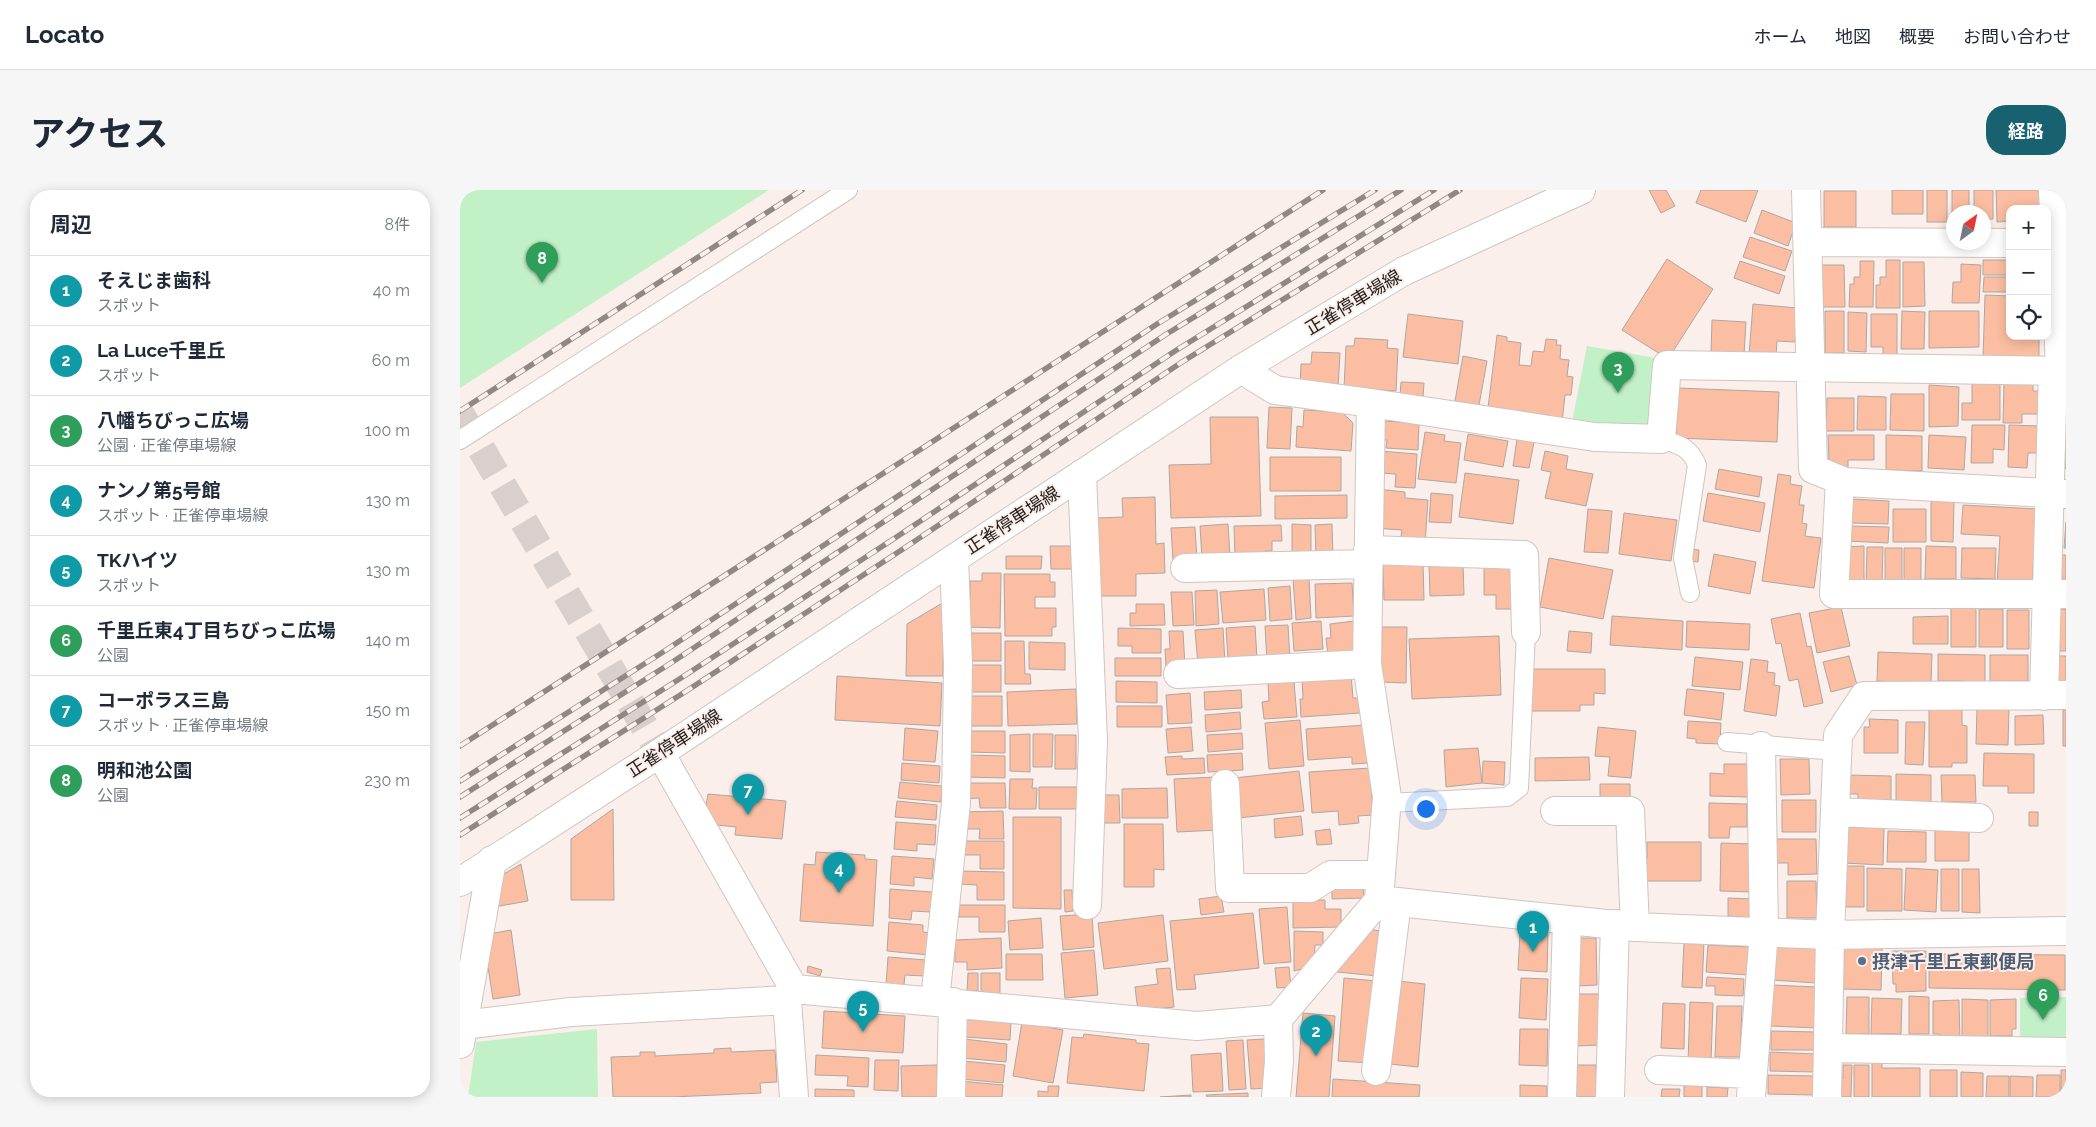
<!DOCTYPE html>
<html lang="ja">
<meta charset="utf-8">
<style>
:root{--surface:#fff;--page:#f6f6f7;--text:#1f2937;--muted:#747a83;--line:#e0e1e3;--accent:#186170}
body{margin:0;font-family:Raleway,"Noto Sans JP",sans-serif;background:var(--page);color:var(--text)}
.controls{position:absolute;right:15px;top:15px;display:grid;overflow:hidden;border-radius:10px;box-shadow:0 2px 12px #0003}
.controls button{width:45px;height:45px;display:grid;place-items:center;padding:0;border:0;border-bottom:1px solid var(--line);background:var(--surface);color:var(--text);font:25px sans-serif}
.compass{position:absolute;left:1486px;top:15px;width:45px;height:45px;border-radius:50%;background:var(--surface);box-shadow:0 2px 12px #0003;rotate:33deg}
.you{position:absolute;left:965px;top:618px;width:18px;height:18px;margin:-12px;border:4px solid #fff;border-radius:50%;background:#1a73e8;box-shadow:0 0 0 8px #1a73e833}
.badge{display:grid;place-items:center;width:32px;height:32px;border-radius:50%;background:var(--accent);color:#fff;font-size:16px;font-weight:700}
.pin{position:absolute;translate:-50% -41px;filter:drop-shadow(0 1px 2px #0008)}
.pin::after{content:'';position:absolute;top:26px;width:18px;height:15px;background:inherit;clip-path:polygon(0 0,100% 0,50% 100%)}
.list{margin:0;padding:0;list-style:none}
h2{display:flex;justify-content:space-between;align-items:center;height:65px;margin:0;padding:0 20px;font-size:21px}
h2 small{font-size:16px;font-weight:400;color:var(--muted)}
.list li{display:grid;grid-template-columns:32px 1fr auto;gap:15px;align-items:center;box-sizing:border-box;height:70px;padding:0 20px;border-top:1px solid var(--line)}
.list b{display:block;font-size:19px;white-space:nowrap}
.list p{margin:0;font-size:16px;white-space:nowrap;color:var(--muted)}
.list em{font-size:16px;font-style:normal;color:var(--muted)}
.icon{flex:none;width:28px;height:28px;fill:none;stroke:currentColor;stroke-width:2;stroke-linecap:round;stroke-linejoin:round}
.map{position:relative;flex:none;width:1606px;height:907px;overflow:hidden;border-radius:20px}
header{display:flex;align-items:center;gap:30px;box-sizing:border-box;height:70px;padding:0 25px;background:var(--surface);border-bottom:1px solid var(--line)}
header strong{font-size:24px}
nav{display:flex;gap:28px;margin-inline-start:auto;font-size:18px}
.intro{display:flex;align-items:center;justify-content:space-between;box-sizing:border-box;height:120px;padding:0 30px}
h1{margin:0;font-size:35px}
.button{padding:12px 22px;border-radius:20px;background:var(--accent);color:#fff;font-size:18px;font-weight:700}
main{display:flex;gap:30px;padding:0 30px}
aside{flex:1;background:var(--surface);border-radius:20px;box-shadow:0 2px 12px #0003}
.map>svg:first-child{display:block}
</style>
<header>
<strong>Locato</strong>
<nav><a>ホーム</a><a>地図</a><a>概要</a><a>お問い合わせ</a></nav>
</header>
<div class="intro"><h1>アクセス</h1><a class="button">経路</a></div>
<main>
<aside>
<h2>周辺<small>8件</small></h2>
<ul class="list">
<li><span class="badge" style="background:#0f9aa8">1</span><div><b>そえじま歯科</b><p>スポット</p></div><em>40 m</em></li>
<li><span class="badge" style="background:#0f9aa8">2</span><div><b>La Luce千里丘</b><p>スポット</p></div><em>60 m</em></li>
<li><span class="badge" style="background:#2e9e5b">3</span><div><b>八幡ちびっこ広場</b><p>公園 · 正雀停車場線</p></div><em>100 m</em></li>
<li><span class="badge" style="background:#0f9aa8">4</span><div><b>ナンノ第5号館</b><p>スポット · 正雀停車場線</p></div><em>130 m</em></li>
<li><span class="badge" style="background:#0f9aa8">5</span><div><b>TKハイツ</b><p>スポット</p></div><em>130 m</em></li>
<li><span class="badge" style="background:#2e9e5b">6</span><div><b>千里丘東4丁目ちびっこ広場</b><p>公園</p></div><em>140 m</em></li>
<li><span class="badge" style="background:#0f9aa8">7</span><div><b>コーポラス三島</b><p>スポット · 正雀停車場線</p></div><em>150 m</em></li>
<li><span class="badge" style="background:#2e9e5b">8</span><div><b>明和池公園</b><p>公園</p></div><em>230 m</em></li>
</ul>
</aside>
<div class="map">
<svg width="1606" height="907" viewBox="0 0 1606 907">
<rect width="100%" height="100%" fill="#faefeb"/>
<path fill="#c3f1c7" d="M6,0h303l-309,198v-196z
M1127,156l74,13 -5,73 -85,-5z
M1606,807v46l-46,1v-46z
M137,839l1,68h-130l8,-55z"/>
<path fill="#fbbea2" stroke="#b0a6a2" d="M1189,0h17l9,16 -14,7z
M1241,0h57l-12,32 -50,-19z
M1432,0h31v24h-31z
M1467,0h20v32h-20z
M1492,0h17v22h-15v7h-2z
M1514,0h19v29h-9v-7h-10z
M1536,0h44l1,19h-31v12l-13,1z
M1364,1h32v36h-32z
M1302,20l34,13 -8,23 -34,-13z
M1290,47l42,14 -7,20 -42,-14z
M1207,69l46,30 -45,70 -46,-29z
M1426,70h14v48h-24v-23h4v-8h6z
M1523,70h27v15h-27z
M1280,71l45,15 -6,18 -45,-16z
M1400,71h14l-1,46h-24l1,-23h4v-7h6z
M1443,72h21l1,44 -22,1z
M1501,74l20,1 -2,38h-27l1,-21h8z
M1362,75h22l1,42h-22z
M1524,87h26v15h-27z
M1525,105l25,1v40h29v24l-56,-2z
M1293,114l44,4 -2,34 -18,-1 -1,16 -27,-2z
M1365,121h19v42h-19z
M1442,121l23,1 -1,37h-23z
M1469,121h50v36l-50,1z
M1388,122l19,1 -1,39 -18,-1z
M948,124l55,7 -5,43 -55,-7z
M1411,124h26v42h-14v-9h-12z
M1252,130l34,2 -2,32 -33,-2z
M1037,145l10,2v4l14,2 -2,22 12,1 2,-15 11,1 2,-13 11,1 -1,5h5l-1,14 9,1 -2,16 6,1 -2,18h-6l-3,28 -16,-3 1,-5 -59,-7z
M895,148l33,2 -1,8 11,1 -2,42 -52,-3 2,-42h8z
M852,162l28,1 -2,36 -38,-2 1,-23h10z
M1003,166l24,5 -8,44 -24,-4z
M941,192l23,1 -1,14 -23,-1z
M1512,193h28v37h-38v-17h10z
M1544,193h29v8h8v23h-19v9h-19z
M1469,195l30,2 -1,39 -29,1z
M1218,198l101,4 -2,50 -101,-4z
M1431,204h33v37l-34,-1z
M1398,206l28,1v33h-29z
M1367,208h27v33h-28z
M809,217l23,1 -2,41 -23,-1z
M844,220l38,2 11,11 -2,28 -55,-4 1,-21 6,1z
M750,227h48l3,99 -90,2 -2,-53 42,-1z
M922,231l37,2 -1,27 -32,-2 1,-8h-6z
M1512,235h33l-1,25 -11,-1v14h-22z
M1549,235l30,1v27h-11l-1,15 -19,-1z
M965,242l20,3 -1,6 17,2 -5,40 -38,-4z
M1008,244l40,7 -5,26 -39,-7z
M1604,244h2v35l-2,-1z
M1368,245h46v25h-26v11l-19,-9z
M1426,245l36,1v35l-36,-1z
M1469,245l37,2 -2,33 -36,-2z
M1057,249l17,3 -5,26 -16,-2z
M919,261l38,3 -2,34 -20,-1 1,-13 -18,-1z
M1085,261l23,5 -2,13 27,5 -7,32 -41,-8 6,-26 -10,-2z
M810,267h71v34h-71z
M1259,279l43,8 -3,20 -44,-8z
M1005,283l54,7 -6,44 -54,-7z
M1318,284l13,2 -1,8 12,2 -3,19h5l-2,18 5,1 -2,12 16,2 -7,50 -52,-7z
M917,299l28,3v6l23,2 -3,44 -25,-2 2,-12 -28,-2z
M971,303l22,2 -2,28 -22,-1z
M1248,303l57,10 -5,29 -57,-11z
M887,305v23l-72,1v-23z
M695,307l1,47 8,-1 1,30 -29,1v22h-36l-2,-78 25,-1 -1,-19z
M1392,309l37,2 -1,23 -37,-1z
M1471,311l23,1 -1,40 -22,-1z
M1503,315l74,4 -5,75 -35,-2 3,-46 -39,-2z
M1128,319l24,2 -4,42 -24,-1z
M1433,319h33v33h-33z
M1164,323l53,7 -6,41 -52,-7z
M1606,332v26h-2z
M768,334l2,33 -28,2 -2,-33z
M832,334l19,1v35h-19z
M872,334l1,34h-17l-1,-33z
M821,335l1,16h-10v10h-7v7h-30l-1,-32z
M1388,336l41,1 -1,16 -40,-2z
M735,337l2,33 -24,1 -2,-33z
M590,356h24v23h-23z
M1404,356v39h-17l-1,-38z
M1466,356l30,1v32h-31z
M1407,357h16l-1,37h-16z
M1425,358h17v35h-17z
M1444,358h17v33h-17z
M1502,358h34l-1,31 -34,-1z
M1231,359l8,1 -1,12 -8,-1z
M1254,364l42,8 -6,32 -42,-8z
M1600,365h6v23h-7z
M546,366h36l-1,13h-35z
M1089,368l64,12 -10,49 -63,-12z
M923,373h40l1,37h-40z
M1003,373l1,32 -34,1 -1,-32z
M1058,373v46h-22v-14h-12v-31z
M522,383h19l-1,55 -33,-1 1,-28h2v-18h12z
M544,384h46v8h5v15h-20v11h21v19h-4v9h-47z
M849,388l2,40 -15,2 -3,-41z
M892,393l2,33 -38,2 -1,-34z
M830,396l2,33 -22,2 -2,-33z
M804,399l2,31 -43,3 -3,-31z
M757,400l2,34 -23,2 -1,-35z
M711,402h21l2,33 -21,1z
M484,412l-1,74h-37l1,-52z
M676,414h28l1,21 -35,1v-13h6z
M1381,417l9,39 -33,7 -8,-40z
M1491,418h25v39h-25z
M1519,419h24v38h-24z
M1597,419h9v42h-14z
M1547,420h22v39h-22z
M1340,423l7,34 4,-1 12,57 -19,4 -6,-28 -9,2 -8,-38 -5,1 -5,-25z
M1152,426l71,5 -1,29 -72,-5z
M1488,426v28h-35v-27z
M861,431l2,28 -29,2 -2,-28z
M894,431l3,32 -29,3 -2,-18h5l-1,-14z
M1227,431l63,3 -1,26 -63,-3z
M828,435l2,35 -23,2 -2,-36z
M795,436l2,32 -29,2 -2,-32z
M922,437h25l-1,56 -25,-1z
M658,438l43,1v24h-29v-7h-14z
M763,438l2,35 -27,2 -3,-35z
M709,441h14l2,36h-19l-1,-18h5z
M1109,441l23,2 -1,20 -24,-2z
M511,443h30v28h-30z
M1039,446l2,59 -89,4 -3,-60z
M545,451h19l1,33h5l1,10h-26z
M569,452l36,1v27l-36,-1z
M1418,462l54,2 -1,30 -54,-3z
M1478,464l47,1v32h-22v-6h-25z
M1530,465h38v26h-38z
M1389,466l8,29 -26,7 -8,-30z
M1594,466h12v26l-12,-1z
M1235,467l48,5 -3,28 -48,-4z
M655,468h46v18h-46z
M1291,469l17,2 -1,11 8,1 -1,12 6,1 -4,30 -32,-5z
M510,475h31v27h-31z
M1071,479h74v25l-11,-1v12h-14v6h-49z
M891,484l2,24h6l1,15 -59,4 -1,-18h3l-1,-22z
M377,486l105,7 -2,43 -105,-6z
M656,491l41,1v21l-41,-1z
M834,492l3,35 -33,2 -2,-17 7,-1 -1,-18z
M616,499l1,35 -69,2 -1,-34z
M1227,499l37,4 -3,27 -37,-5z
M781,500l1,18 -37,2 -1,-18z
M730,503l2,30 -24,1 -2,-29z
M508,506h34v30h-34z
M657,516h45v21h-45z
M1469,517l33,1v17l5,1v37h-15v4h-23z
M1517,519h32l-1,36 -32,-1z
M1603,520h3v36h-3z
M780,522l1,17 -35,3 -1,-17z
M1583,525l1,29 -29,1v-29z
M1409,529l29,1v33h-34v-26h6z
M840,530l4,46 -35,3 -4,-46z
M1228,531l33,2 -1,21 -24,-1v-4l-9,-1z
M1446,532h19l-2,43 -18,-1z
M906,535l3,38 -17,1v-7l-44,3 -2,-31z
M731,537l2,24 -25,2 -2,-24z
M1138,537l38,4 -5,47 -23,-2 2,-19 -15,-1z
M445,538l33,3 -3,31 -32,-2z
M507,541h38v22l-38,-1z
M782,543l1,16 -35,3 -1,-17z
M570,544v38l-20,-1v-36z
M573,544h20l-1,33h-19z
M595,545h21v34h-21z
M1018,558l4,35 -36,4 -2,-37z
M782,563l1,17 -35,2 -1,-17z
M1524,563l50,1v39h-26v-7h-25z
M506,565l39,1v22l-39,-1z
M722,566v3l22,-1 1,15 -38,2 -2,-18z
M1129,567l1,23 -55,1v-23z
M1320,569h29l1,35 -29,1z
M1023,571l22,1 -1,23 -22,-2z
M442,573l38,3 -1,17 -38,-3z
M1264,574h26l-1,33 -39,-1v-23l14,1z
M910,578l3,47 -15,1 1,7 -20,2 -1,-14 -26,2 -3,-41z
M839,581l5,40 -66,7 -4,-40z
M1436,584l35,1v28h-35z
M1387,585l44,1v24h-33v-6h-11z
M1481,585h34l1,27h-34z
M756,587l3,53 -42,2 -3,-53z
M550,589h23l-1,9h5l-1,21h-27z
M440,592l42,4 -1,16 -43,-4z
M505,593h40l1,25h-26l-1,-10 -14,1z
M1140,594h30v19l-30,-1z
M579,597h38v22h-38z
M707,598l1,30h-46v-29z
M248,604l78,7 -4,38 -47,-4 1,-8 -19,-2 -11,-20z
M639,605h20l1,28h-20z
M1322,610h34v32h-34z
M437,611l40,4 -1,15 -41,-3z
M1249,613l38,1v23h-17l-1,11h-20z
M153,619l1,91h-43v-61z
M543,621l1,28h-25l1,-10h-20l-1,-17z
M1569,622h9v14h-9z
M841,626l2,19 -28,3 -1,-19z
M553,627h48v92l-48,-1z
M436,632l40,3 -1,20 -18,-1v7l-23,-2z
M664,634h39l1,46 -10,-1v18h-30z
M1388,637l36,1 -1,37 -40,-2z
M870,639l2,15 -15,1 -2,-14z
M1475,639l34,1v31h-34z
M1428,641l38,1v30h-39z
M1316,649h40l1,35 -29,1v-12h-12z
M498,651h46v28h-24v-14h-22z
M1187,652h54v39h-57v-23h3z
M1261,653l32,1v48l-33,-1z
M356,662l49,3v4l12,1 -4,66 -73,-5 4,-57 11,1z
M432,666l42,3 -2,20 -18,-2v9l-24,-2z
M61,674l7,37 -34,6 3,-29z
M1384,676h20v41h-20z
M1407,678l35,1v42h-35z
M1446,678l32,2 -2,42 -32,-2z
M1481,679h18v42h-18z
M1502,679h17l1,44 -18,-1z
M499,681l45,1v28h-27v-15l-18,-1z
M1327,691h29l1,37h-30z
M872,697h31l1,11 -32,1z
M430,699l42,3 -1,20 -19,-1 -1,9 -22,-2z
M604,700h8l1,21 -8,1z
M761,706l3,16 -23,3 -2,-16z
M1268,708l25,1 -1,19 -24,-2z
M833,710h32v9h16v18l-48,1z
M499,715h46v27h-26v-15h-20z
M827,717l4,55 -27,2 -5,-55z
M793,723l6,55 -65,7 2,14 -19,1 -7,-69z
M632,724l2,33 -31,3 -3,-34z
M703,725l5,46 -64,8 -6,-46z
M581,728l2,30 -33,2 -2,-29z
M429,732l34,3v7l7,1 -2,22 -41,-4z
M907,739l14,2 -4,45 -40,-4z
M51,740l9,65 -27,4 -10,-64z
M834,741l29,1v13h-8l-1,21 -20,5z
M1060,742l28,2 -1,38 -29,-2z
M541,748l1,30 -35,2v-8h-12v-22z
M1115,748h21l1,47 -21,1z
M1224,751l20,1 -2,46 -20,-1z
M1248,755l41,2 -1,28 -42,-3z
M1315,755l43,3 -2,35 -44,-3z
M1384,757l38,1 -1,42 -38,-1z
M634,760l4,45 -33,3 -4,-45z
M1432,761h34v40l-30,1v-8h-3z
M546,764h36l1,26h-37z
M1469,764l136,1v35l-136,-2z
M428,767l38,3 -1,16 -20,-1 -1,10 -18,-1z
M348,776l14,4 -2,6 -13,-4z
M829,777l2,20 -14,1 -2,-20z
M710,778l4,39 -36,4 -3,-24 23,-3 -2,-15z
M508,783h10v18h-11z
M521,783h19v22h-19z
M1247,787l37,2 -1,17 -28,-1v-9h-9z
M884,788l33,3 -6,82 -33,-2z
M1061,788l27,1 -2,41 -27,-2z
M937,791l28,3 -7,83 -28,-3z
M1312,795l45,2 -1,41 -45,-2z
M1113,804h26l2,51 -26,1z
M1449,806l20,1v37h-20z
M1387,807h22v37h-23z
M1412,808l30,1 -1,35h-30z
M1502,809l26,1v42h-26z
M1556,809v30h-4v7h-22v-36z
M1499,810l1,42h-20v-8h-7v-33z
M1230,812l23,1 -2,59h-23z
M1203,813l22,1 -1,45 -23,-1z
M1257,816h25l-2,51h-25z
M364,821l81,5 -2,37 -81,-5z
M843,823l32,3 -6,81h-33z
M506,829l45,3 -1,18 -45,-3z
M562,832l41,8 -10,53 -40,-7z
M1060,839h28l-1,37 -28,-1z
M1311,841l46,1v18h-46z
M624,844l52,6v3l13,1 -5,47 -77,-8 5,-46 11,1z
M504,849l43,5 -1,18 -44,-4z
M805,849l4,49 -18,1 -4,-49z
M783,850l3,49 -17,1 -3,-49z
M271,858v4l44,-2 2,32 -17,1 1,10 -89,4h-59l-2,-40 29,-1v-4h15v4l59,-3v-4z
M1310,862l45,2v18l-45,-1z
M761,863l2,38 -30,1 -2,-37z
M356,865l53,3 -1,29 -21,-1 1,-10 -33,-1z
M415,870h24l-1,31 -24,-1z
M503,871l42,4 -2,18 -42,-4z
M1412,872h10v6h38v29h-48z
M477,875l1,32h-36l-1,-31z
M1115,875h21l1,32h-22z
M1383,875h9l-1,32h-12v-19h4z
M1394,875h15v32h-15z
M1470,880h27v27h-27z
M1601,880h5v27h-5z
M1501,882l22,1v24h-22z
M1308,885l47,1v19l-47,-1z
M1577,885h23v22h-24z
M1527,886h22v21h-23z
M1550,886l23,1v20h-23z
M873,889l87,6 -1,12h-87z
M500,891l43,4 -1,12h-40z
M1224,893l18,1v13h-18z
M1060,895l27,1v11h-27z
M588,896h11l-1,11h-20v-6l10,1z
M1247,897l21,1 -1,9h-20z
M355,899l39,1v7h-39z
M1202,899h18l-1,8h-18z
M788,903v4h-41l-1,-2z
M731,905v2h-31z"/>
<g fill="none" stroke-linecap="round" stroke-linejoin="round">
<path stroke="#d9cfcc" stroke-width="28" stroke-dasharray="28 14" stroke-linecap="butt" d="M0,223l200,340"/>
<g stroke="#cfc5c0" stroke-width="20">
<path id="lane" d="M1201,249c18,6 28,7 36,26l-14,93 7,35
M0,250l388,-250
M1267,552l110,9
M927,613l120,-6 12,-9 7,-156"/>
</g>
<g stroke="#cfc5c0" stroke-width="30">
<path id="street" d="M1346,0l7,279 32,13 221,12
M1593,0l7,181
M1348,52l202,1
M911,213l224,34 66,2 6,-74 399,6
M622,284l11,267 -6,164
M1380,290l-6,114h232
M908,360l156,5 2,77
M725,378l183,-4
M718,484l189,-10
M1584,506l9,-325
M200,563l134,236
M765,594l5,104h80l21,-13h50
M1095,621h75l5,116
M1375,622l144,6
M919,710l256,27 195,8 236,-4
M334,799l403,37 81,-7 101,-119 8,-103 -20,-133 4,-261 -96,-13 -34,-21
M334,799l-7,11 7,97
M475,810l21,-197 2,-139 -4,-105
M3,835l108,-13 216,-12
M0,854l32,-184
M1368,858l238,4
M1199,880l93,4
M916,881l21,-169
M491,907l2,-95
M816,907l3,-36 -1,-42
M1102,907l5,-177
M1150,907l5,-173
M1291,907l13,-165 -3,-186
M1367,907l3,-162 8,-200 26,-39 202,-1"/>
</g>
<g stroke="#cfc5c0" stroke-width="30">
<path id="secondary" d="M0,692l200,-129 581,-384 163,-98 177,-81"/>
</g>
<use href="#lane" stroke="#fff" stroke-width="18"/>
<use href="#street" stroke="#fff" stroke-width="28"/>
<use href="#secondary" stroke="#fff" stroke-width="28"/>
<g stroke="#908885" stroke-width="5.5">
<path id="rail" d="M0,221l342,-221
M0,556l863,-556
M0,591l203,-129 494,-328 218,-134
M0,607l211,-134 494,-328 236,-145
M0,628l221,-140 217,-142 277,-185 259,-161
M0,645l228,-145 218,-143 276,-185 278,-172"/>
</g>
<use href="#rail" stroke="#faefeb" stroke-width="4" stroke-dasharray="11" stroke-linecap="butt"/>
</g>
<circle fill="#5c6f8a" stroke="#faefeb" stroke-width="2" cx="1402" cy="771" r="5"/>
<g text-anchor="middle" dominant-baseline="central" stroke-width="4" stroke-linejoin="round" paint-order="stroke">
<g font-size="18" fill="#1f1b19" stroke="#faefeb">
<text transform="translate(893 112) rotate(-31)">正雀停車場線</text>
<text transform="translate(552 330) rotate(-33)">正雀停車場線</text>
<text transform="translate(214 553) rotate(-33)">正雀停車場線</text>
</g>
<g font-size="18" font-weight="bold" fill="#4e5e75" stroke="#faefeb" text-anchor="start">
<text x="1412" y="771">摂津千里丘東郵便局</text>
</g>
</g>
</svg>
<div class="controls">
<button>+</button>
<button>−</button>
<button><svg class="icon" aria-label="locate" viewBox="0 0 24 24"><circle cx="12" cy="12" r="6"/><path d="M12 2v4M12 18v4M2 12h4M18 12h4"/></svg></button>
</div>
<svg class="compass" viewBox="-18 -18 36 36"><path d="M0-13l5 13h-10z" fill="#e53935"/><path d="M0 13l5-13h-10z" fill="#747a83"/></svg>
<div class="you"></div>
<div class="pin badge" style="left:1073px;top:762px;background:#0f9aa8">1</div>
<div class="pin badge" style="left:856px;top:866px;background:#0f9aa8">2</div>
<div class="pin badge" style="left:1158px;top:203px;background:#2e9e5b">3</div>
<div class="pin badge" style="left:379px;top:703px;background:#0f9aa8">4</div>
<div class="pin badge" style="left:403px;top:842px;background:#0f9aa8">5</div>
<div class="pin badge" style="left:1583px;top:830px;background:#2e9e5b">6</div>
<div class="pin badge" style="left:288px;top:625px;background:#0f9aa8">7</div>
<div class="pin badge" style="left:82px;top:93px;background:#2e9e5b">8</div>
</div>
</main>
